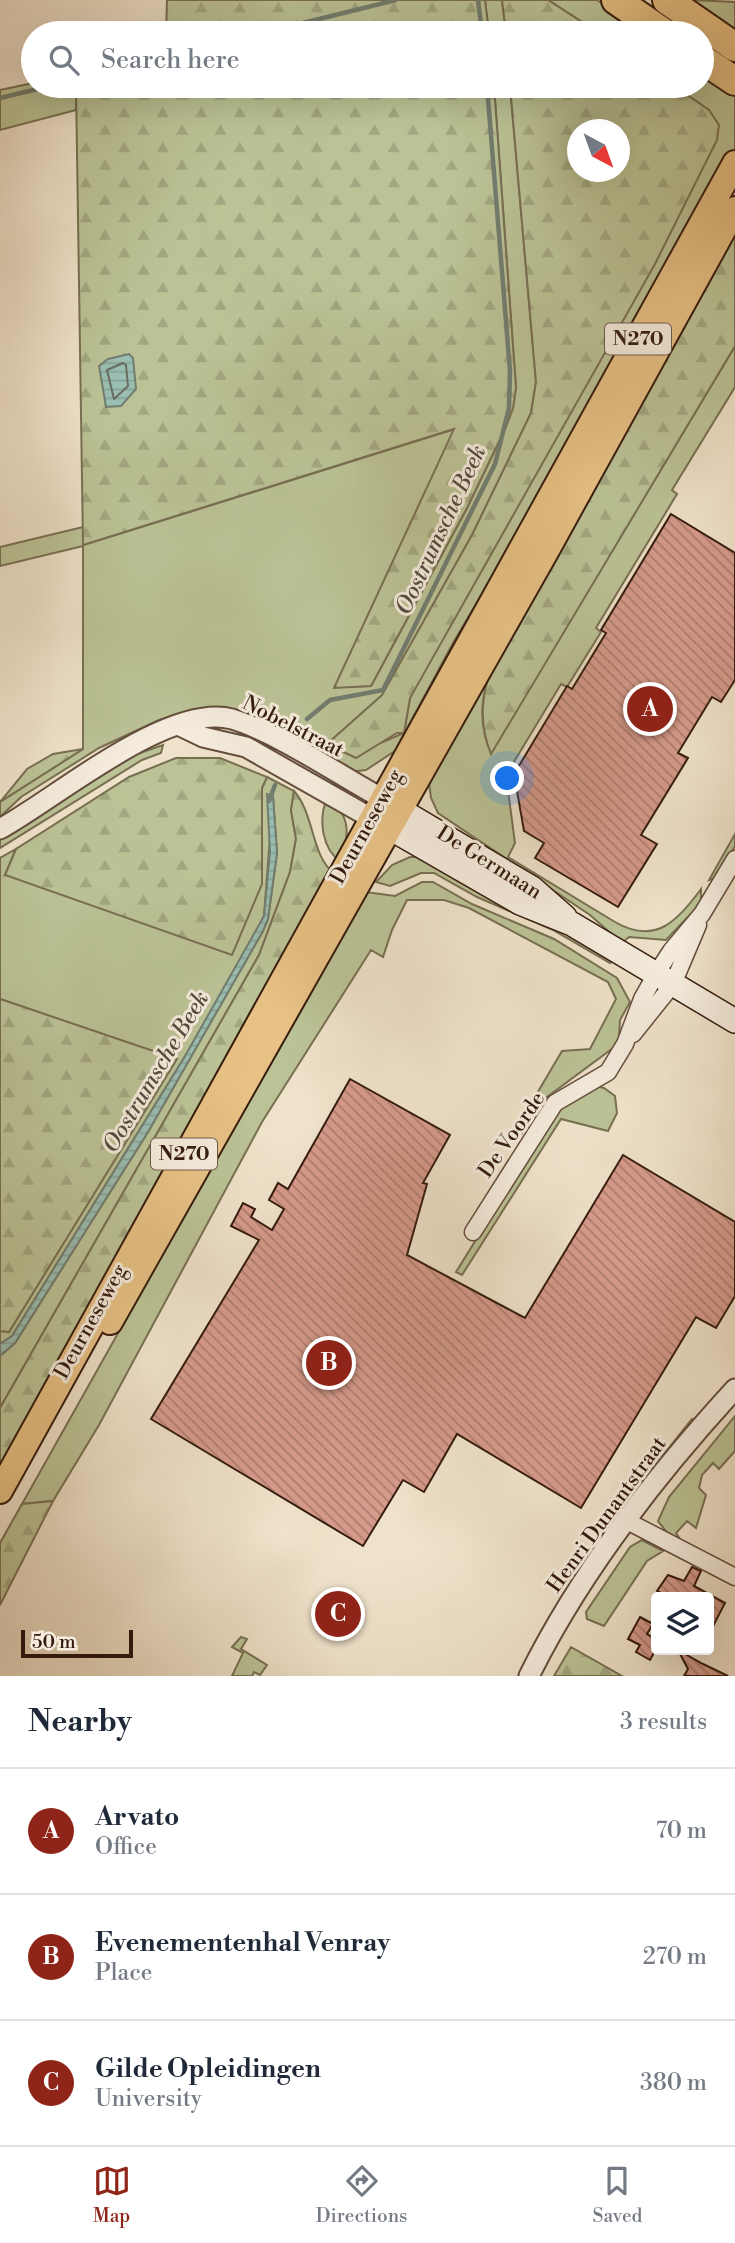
<!DOCTYPE html>
<style>
:root{--surface:#fff;--page:#f2f2f3;--text:#1f2937;--muted:#747a83;--line:#e0e1e3;--accent:#8f2418}
body{margin:0;font-family:"Libre Bodoni",serif;background:var(--page);color:var(--text)}
.controls{position:absolute;right:21px;bottom:21px;display:grid;overflow:hidden;border-radius:7px;box-shadow:0 7px 28px #0002}
.controls button{width:63px;height:63px;display:grid;place-items:center;padding:0;border:0;border-bottom:2px solid var(--line);background:var(--surface);color:var(--text);font:35px sans-serif}
.compass{position:absolute;left:567px;top:119px;width:63px;height:63px;border-radius:50%;background:var(--surface);box-shadow:0 7px 28px #0002;rotate:139deg}
.scale{position:absolute;left:21px;bottom:18px;width:112px;box-sizing:border-box;padding-left:7px;border:4px solid #351b0e;border-top:0;font-size:19px;line-height:24px;white-space:nowrap;color:#351b0e;-webkit-text-stroke:5px #f5ecdd;paint-order:stroke}
.you{position:absolute;left:508px;top:779px;width:24px;height:24px;margin:-18px;border:5px solid #fff;border-radius:50%;background:#1a73e8;box-shadow:0 0 0 10px #1a73e833}
.badge{display:grid;place-items:center;width:46px;height:46px;border-radius:50%;background:var(--accent);color:#fff;font-size:23px;font-weight:700}
.pin{position:absolute;translate:-50% -50%;border:4px solid #fff;box-shadow:0 2px 7px #0006}
.list{margin:0;padding:0;list-style:none}
h2{display:flex;justify-content:space-between;align-items:center;height:91px;margin:0;padding:0 28px;font-size:30px}
h2 small{font-size:23px;font-weight:400;color:var(--muted)}
.list li{display:grid;grid-template-columns:46px 1fr auto;gap:21px;align-items:center;box-sizing:border-box;height:126px;padding:0 28px;border-top:2px solid var(--line)}
.list b{display:block;font-size:26px;white-space:nowrap}
.list p{margin:0;font-size:23px;white-space:nowrap;color:var(--muted)}
.list em{font-size:23px;font-style:normal;color:var(--muted)}
.icon{flex:none;width:38px;height:38px;fill:none;stroke:currentColor;stroke-width:2;stroke-linecap:round;stroke-linejoin:round}
.map{position:relative;flex:none;width:735px;height:1676px;overflow:hidden}
.search{position:absolute;background:var(--surface);box-shadow:0 7px 28px #0002;left:21px;right:21px;top:21px;height:77px;display:flex;align-items:center;gap:18px;box-sizing:border-box;padding:0 24px;border-radius:38px;color:var(--muted);font-size:26px}
.sheet{height:469px;background:var(--surface)}
nav{display:flex;justify-content:space-around;align-items:center;box-sizing:border-box;height:98px;border-top:2px solid var(--line);background:var(--surface);font-size:19px;color:var(--muted)}
nav a{display:grid;justify-items:center;gap:4px}
nav .on{color:var(--accent)}
.map>svg:first-child{display:block}
</style>
<div class="map">
<svg width="735" height="1676" viewBox="0 0 735 1676">
<defs>
<pattern id="forest-firs" width="22" height="20" patternUnits="userSpaceOnUse" patternTransform="scale(1.75)"><rect width="22" height="20" fill="#bbc396"/><path d="M5 1l3.5 6h-7zM16 11l3.5 6h-7z" fill="#a1a780"/></pattern>
<pattern id="water-rules" width="6" height="5" patternUnits="userSpaceOnUse" patternTransform="scale(1.75)"><rect width="6" height="5" fill="#9abeb2"/><path d="M0 2.5h6" fill="none" stroke="#85a398"/></pattern>
<pattern id="building-back-hatch" width="6" height="6" patternUnits="userSpaceOnUse" patternTransform="scale(1.75)"><rect width="6" height="6" fill="#d69a8b"/><path d="M-1 5l2 2M0 0l6 6M5-1l2 2" fill="none" stroke="#ae7d70"/></pattern>
</defs>
<rect width="100%" height="100%" fill="#efe2ca"/>
<filter id="stains"><feTurbulence type="fractalNoise" baseFrequency=".00286" numOctaves="4"/><feColorMatrix values="0 0 0 0 .2 0 0 0 0 .09 0 0 0 0 .02 0 0 0 .5 -.17"/></filter>
<radialGradient id="worn" r=".72"><stop offset=".6" stop-color="#630" stop-opacity="0"/><stop offset="1" stop-color="#630" stop-opacity=".3"/></radialGradient>
<path fill="#bbc396" stroke="#786f52" stroke-width="2" d="M485,0h17l4,33h-17z
M548,0h49l51,33h-49z
M692,0l43,2v28z
M702,68l33,26v57l-187,333 -94,157 -59,110 -29,19 -17,2 -131,-60 -28,-1 -31,9 -60,28 -78,49 -21,20v-15l83,-53v-203l-83,20v-19l83,-20 1,18 371,-116 -120,258 36,-1 96,-178 38,-79 8,-21 3,-21 -22,-301h16l26,296 -5,31 -59,122 -90,161 -55,48h51l26,-11 6,-35 299,-588 -35,-24h28z
M33,83v3h43v24l-76,20v-40z
M735,346v41l-63,103 5,4 -81,134 5,4 -34,55 -6,-3 -55,91 9,68 -7,14 107,65c40,23 62,0 86,-33v14l-35,37 -37,-3 -7,6 -32,-28 -152,-102 -7,-15 -3,-22 65,-117c-10,34 -17,60 -2,94z
M163,745l-2,8 -19,7 -142,88v-9l134,-84z
M267,777l27,14 -3,19 5,29 -6,33 -31,83 -259,453v-52l15,-13 133,-211 115,-201 5,-12 9,-66 -4,-56 -9,119 -9,19 -71,123 -172,278 -12,8v-13l9,1 167,-273 -176,-60v-141l16,-9 -11,26 257,-87z
M327,798c25,17 22,38 14,64 -19,-13 -23,-42 -14,-64z
M735,834v12l-19,32 -7,2z
M410,857h9l196,102 -5,4 -57,-33 -76,-33 -43,-24h-13l-31,13 -14,-4 16,-17z
M422,882h11l39,22 82,35 63,39 13,24 -10,18 -1,18 -6,10 -70,52 -21,33 -6,-4 46,-78 28,-2 26,-50 -8,-17 -139,-74 -25,-8h-37l-15,30 -9,27 -12,-7 -109,172 -163,303 -46,76 -31,3 344,-612 29,4z
M596,1086l8,2 11,8 2,17 -9,18 -47,-12 -99,156 -6,-3 96,-155 17,-15z
M735,1416v35l-16,18 -6,-6 -11,12 -3,13 7,7 -10,33 -9,-7 -11,12 6,9 -13,-7 -11,-14 11,-24z
M692,1419l4,3 -76,94 -1,-5z
M642,1540l21,11 -16,10 -43,65 -17,-7 -1,-7 44,-65z
M241,1637l6,2 -6,10 26,16 -7,10 -6,-3 -2,4h-20l11,-23 -11,-6z"/>
<path fill="url(#forest-firs)" stroke="#786f52" stroke-width="2" fill-rule="evenodd" d="M167,0h318l4,33h-323z
M502,0h46l51,33h-93z
M76,86h418l22,302 -3,20 -8,21 -38,79 -96,178 -37,2 120,-259 -371,116z
M510,86h164l35,24 10,15 -2,15 -62,124 -245,434 -6,35h-7l-41,25 -29,-14 55,-49 90,-160 59,-122 5,-31zM578,130h42v42h-42z
M735,222v124l-244,408c-14,-35 -8,-60 2,-95z
M83,749l-83,53 27,-33 26,-15z
M176,758h44l47,19 -5,11v96l-30,71 -227,-80 11,-26 113,-72z
M294,791c20,22 18,66 39,81l-333,600v-64l259,-453 31,-83 6,-33 -5,-29z
M0,999l177,60 -168,273 -9,-1z
M53,1501l-53,104v-62l22,-39z
M571,1647l51,29h-68z"/>
<path fill="url(#water-rules)" stroke="#727d70" stroke-width="2" d="M129,354l4,4 3,31 -15,17 -15,1 -7,-41 9,-7z
M267,794l6,2 4,57 -9,66 -5,12 -115,201 -133,211 -15,13v-12l12,-8 172,-278 80,-142 6,-64z"/>
<g fill="none" stroke-linecap="round" stroke-linejoin="round">
<path stroke="#686c60" stroke-width="2" d="M123,363l3,2 2,21 -14,13 -7,-29z"/>
<path stroke="#727d70" stroke-width="4.5" d="M478,0l4,33
M262,33l134,-33
M0,98l50,-12
M307,719l23,-19 53,-10 112,-226 14,-56 1,-37 -23,-285
M269,801l6,-16"/>
</g>
<path fill="url(#building-back-hatch)" stroke="#351b0e" stroke-width="2" d="M671,514l64,39v127l-14,22 -9,-5 -34,56 10,5 -47,77 16,9 -39,63 -83,-49 9,-15 -20,-12 -10,-57 53,-88 5,3 34,-56 -5,-3z
M350,1079l100,56 -27,48 4,1 -20,71 118,63 98,-163 112,67v74l-19,32 -20,-11 -115,191 -124,-74 -33,58 -21,-12 -40,66 -212,-127 108,-179 -28,-14 12,-23 12,6 -4,8 21,13 12,-21 -15,-9 9,-17 10,6z
M692,1567l9,4 -7,15 31,17 -16,31v-37h-41l-11,-6 11,-16 16,6z
M640,1617l13,7 -6,10 9,5v10l-6,11 -14,-8 4,-7 -12,-6z
M678,1650l25,14 25,12h-44l4,-7z"/>
<g fill="none" stroke-linecap="round" stroke-linejoin="round">
<g stroke="#644d3d" stroke-width="19">
<path id="minor" d="M633,1034l40,-50 25,-59
M473,1232l82,-129 53,-31 17,-28 17,-45 14,-25 15,-23 31,-37 33,-55
M627,1521l108,56"/>
</g>
<g stroke="#644d3d" stroke-width="23">
<path id="tertiary" d="M178,725l25,12 43,10 125,71
M0,829c55,-30 169,-127 232,-110 44,13 109,57 151,80
M529,1676c52,-105 127,-201 206,-287"/>
</g>
<g stroke="#351b0e" stroke-width="26">
<path id="secondary" d="M385,801l147,87 33,29
M374,819l146,84 52,21 163,97"/>
</g>
<g stroke="#351b0e" stroke-width="28">
<path id="primary" d="M110,1322l437,-772 188,-341
M0,1491l735,-1328"/>
</g>
<g stroke="#351b0e" stroke-width="32">
<path id="motorway" d="M616,0l48,33
M667,0l68,47
M702,59l33,22"/>
</g>
<use href="#minor" stroke="#f5ecdd" stroke-width="16"/>
<use href="#tertiary" stroke="#f5ecdd" stroke-width="19"/>
<use href="#secondary" stroke="#f5ecdd" stroke-width="23"/>
<use href="#primary" stroke="#e8c185" stroke-width="24"/>
<use href="#motorway" stroke="#e8c185" stroke-width="28"/>
</g>
<g text-anchor="middle" dominant-baseline="central" stroke-width="6" stroke-linejoin="round" paint-order="stroke">
<g fill="#f5ecdd" stroke="#6f5a4c" stroke-width="2">
<rect x="605" y="323.5" width="66" height="31" rx="5"/>
<rect x="151" y="1138.5" width="66" height="31" rx="5"/>
</g>
<g font-size="19" font-weight="bold" fill="#351b0e">
<text x="638" y="339">N270</text>
<text x="184" y="1154">N270</text>
</g>
<g font-size="21" fill="#351b0e" stroke="#f5ecdd">
<text transform="translate(293 727) rotate(27)">Nobelstraat</text>
<text transform="translate(367 827) rotate(-61)">Deurneseweg</text>
<text transform="translate(489 863) rotate(32)">De Germaan</text>
<text transform="translate(512 1135) rotate(-55)">De Voorde</text>
<text transform="translate(91 1322) rotate(-61)">Deurneseweg</text>
<text transform="translate(607 1515) rotate(-54)">Henri Dunantstraat</text>
</g>
<g font-size="23" font-style="italic" fill="#534c3f" stroke="#f5ecdd">
<text transform="translate(441 530) rotate(-65)">Oostrumsche Beek</text>
<text transform="translate(156 1072) rotate(-59)">Oostrumsche Beek</text>
</g>
</g>
<rect width="100%" height="100%" filter="url(#stains)"/>
<rect width="100%" height="100%" fill="url(#worn)"/>
</svg>
<div class="controls">
<button><svg class="icon" aria-label="layers" viewBox="0 0 24 24"><path d="M12 4l9 5-9 5-9-5zM3 14l9 5 9-5"/></svg></button>
</div>
<svg class="compass" viewBox="-18 -18 36 36"><path d="M0-13l5 13h-10z" fill="#e53935"/><path d="M0 13l5-13h-10z" fill="#747a83"/></svg>
<div class="scale">50 m</div>
<div class="you"></div>
<div class="pin badge" style="left:650px;top:709px">A</div>
<div class="pin badge" style="left:329px;top:1363px">B</div>
<div class="pin badge" style="left:338px;top:1614px">C</div>
<div class="search"><svg class="icon" aria-label="search" viewBox="0 0 24 24"><circle cx="10" cy="10" r="6"/><path d="M15 15l6 6"/></svg>Search here</div>
</div>
<section class="sheet">
<h2>Nearby<small>3 results</small></h2>
<ul class="list">
<li><span class="badge">A</span><div><b>Arvato</b><p>Office</p></div><em>70 m</em></li>
<li><span class="badge">B</span><div><b>Evenementenhal Venray</b><p>Place</p></div><em>270 m</em></li>
<li><span class="badge">C</span><div><b>Gilde Opleidingen</b><p>University</p></div><em>380 m</em></li>
</ul>
</section>
<nav>
<a class="on"><svg class="icon" aria-label="map" viewBox="0 0 24 24"><path d="M3 6l6-2 6 2 6-2v14l-6 2-6-2-6 2zM9 4v14M15 6v14"/></svg>Map</a>
<a><svg class="icon" aria-label="directions" viewBox="0 0 24 24"><path d="M12 3l9 9-9 9-9-9zM9 14v-3h6M13 9l2 2-2 2"/></svg>Directions</a>
<a><svg class="icon" aria-label="saved" viewBox="0 0 24 24"><path d="M7 4h10v16l-5-4-5 4z"/></svg>Saved</a>
</nav>
